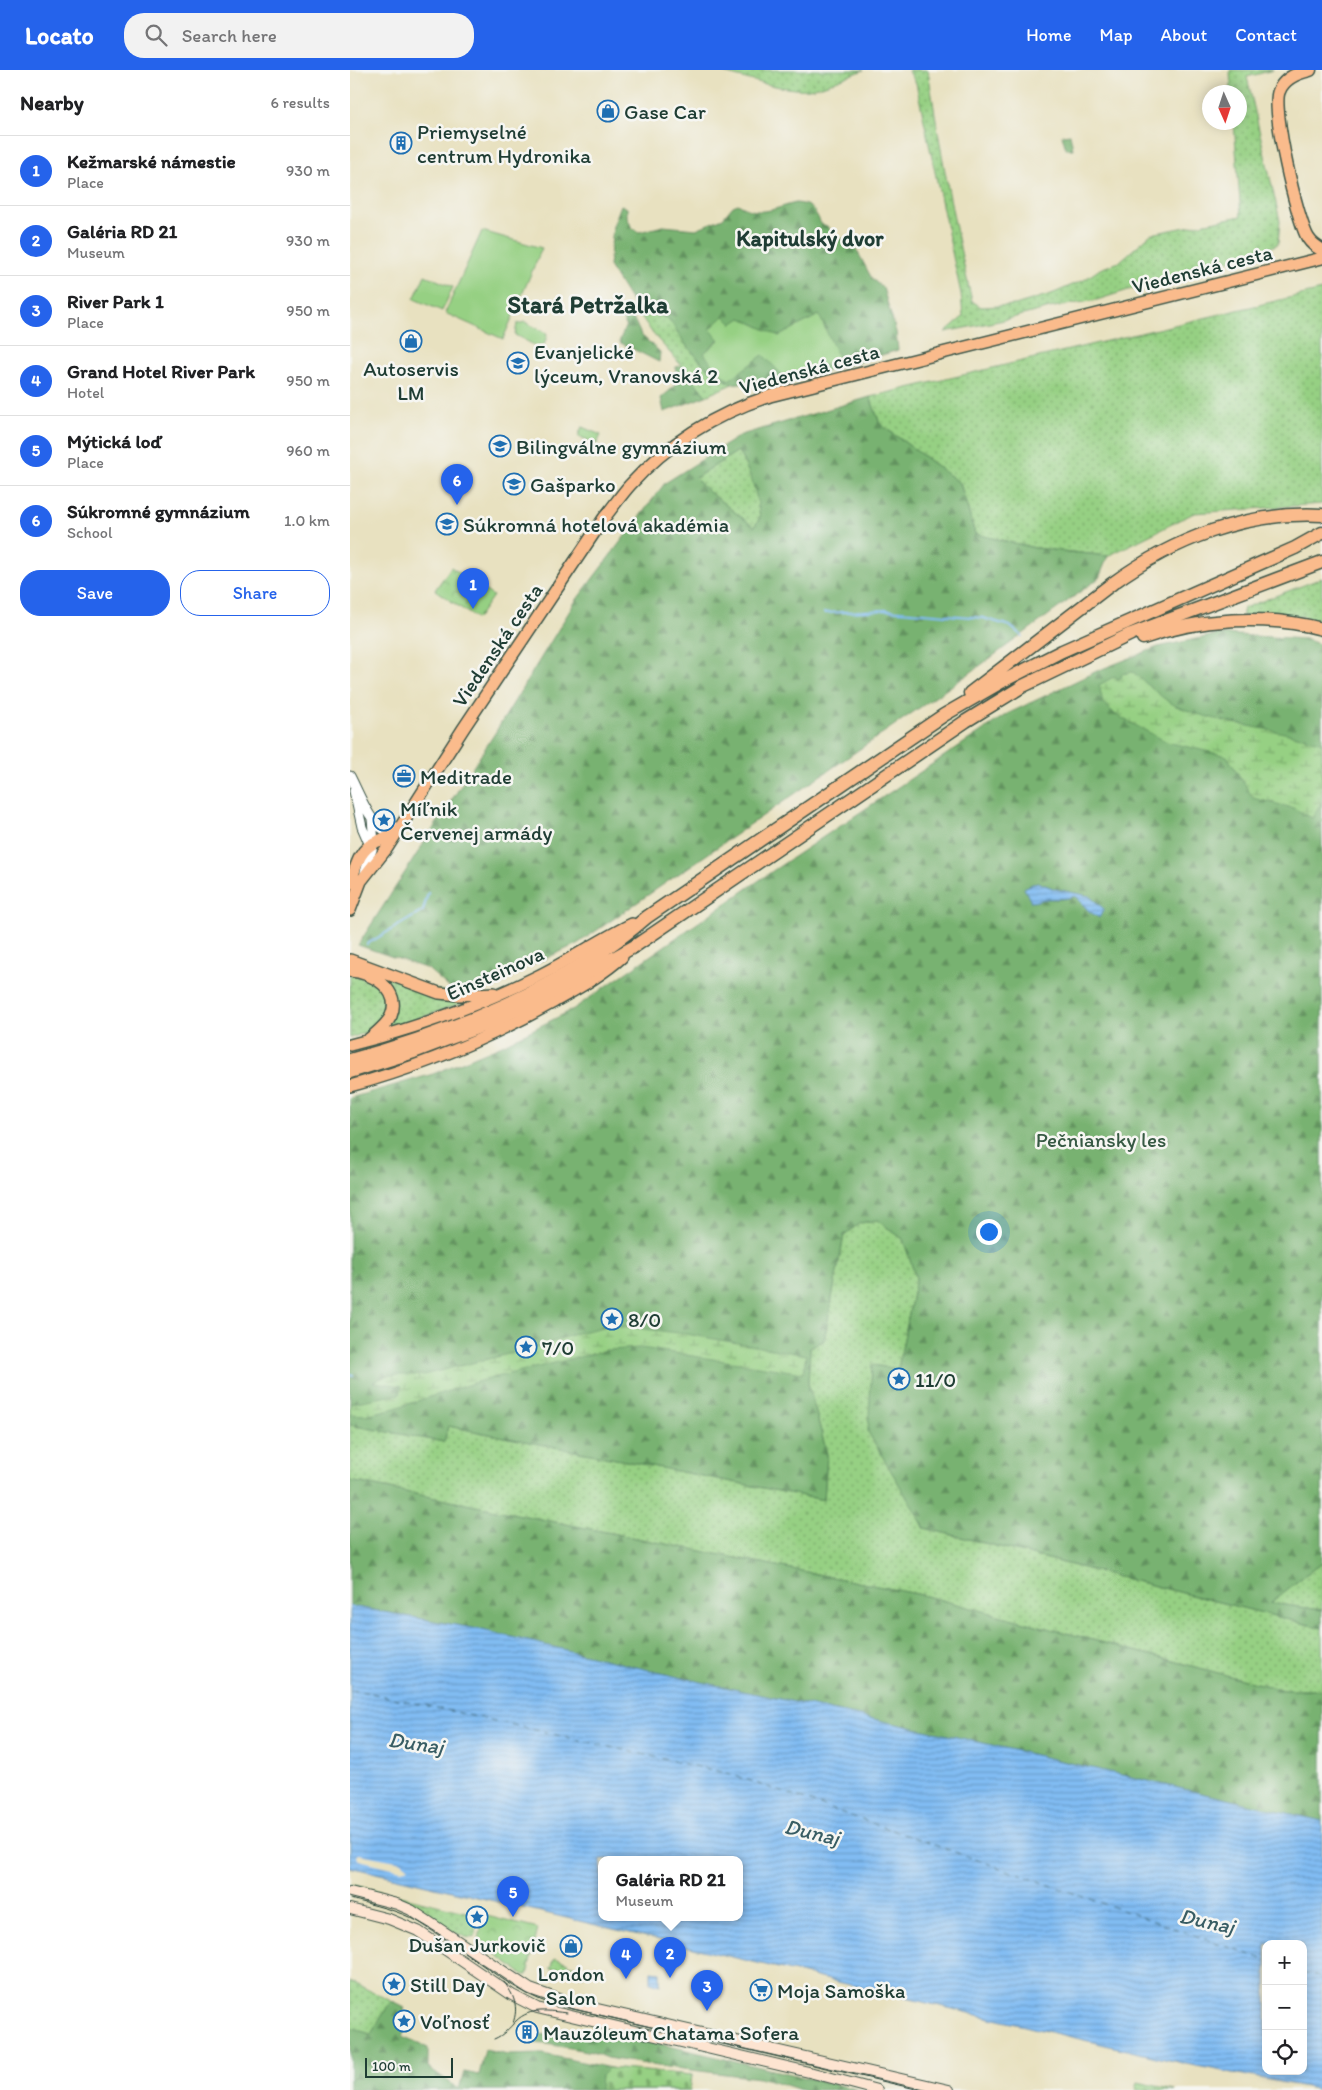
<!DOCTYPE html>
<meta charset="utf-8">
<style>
:root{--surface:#fff;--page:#f2f2f2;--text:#202124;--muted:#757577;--line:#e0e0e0;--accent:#2563eb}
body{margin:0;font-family:Itim,sans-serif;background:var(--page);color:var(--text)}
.controls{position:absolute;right:15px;bottom:15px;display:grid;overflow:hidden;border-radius:10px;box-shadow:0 2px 12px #0003}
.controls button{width:45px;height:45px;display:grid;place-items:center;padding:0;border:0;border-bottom:1px solid var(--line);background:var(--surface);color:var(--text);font:25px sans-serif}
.compass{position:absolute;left:852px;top:15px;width:45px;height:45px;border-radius:50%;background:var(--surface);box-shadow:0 2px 12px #0003;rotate:177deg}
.scale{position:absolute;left:15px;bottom:12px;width:88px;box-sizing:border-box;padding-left:5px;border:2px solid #1f3d34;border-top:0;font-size:14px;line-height:18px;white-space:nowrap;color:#1f3d34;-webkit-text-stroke:4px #f6f6f2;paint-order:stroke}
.you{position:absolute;left:638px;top:1161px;width:18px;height:18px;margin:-12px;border:4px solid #fff;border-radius:50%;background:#1a73e8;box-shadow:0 0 0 8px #1a73e833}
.badge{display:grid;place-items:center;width:32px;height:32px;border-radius:50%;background:var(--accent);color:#fff;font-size:16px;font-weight:700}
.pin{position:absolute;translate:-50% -41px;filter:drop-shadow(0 1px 2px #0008)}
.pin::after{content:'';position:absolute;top:26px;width:18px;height:15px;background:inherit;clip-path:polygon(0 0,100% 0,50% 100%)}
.popup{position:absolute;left:248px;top:1786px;width:145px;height:65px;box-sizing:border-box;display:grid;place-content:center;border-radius:10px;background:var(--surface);filter:drop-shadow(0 1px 4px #0005);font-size:16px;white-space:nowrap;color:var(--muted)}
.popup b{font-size:19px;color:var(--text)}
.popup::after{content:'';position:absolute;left:50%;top:100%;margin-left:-10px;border:10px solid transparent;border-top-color:var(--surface)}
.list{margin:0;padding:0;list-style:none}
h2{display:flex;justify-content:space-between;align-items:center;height:65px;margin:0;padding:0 20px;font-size:21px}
h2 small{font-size:16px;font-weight:400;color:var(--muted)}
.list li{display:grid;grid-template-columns:32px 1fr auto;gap:15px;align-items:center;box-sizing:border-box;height:70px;padding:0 20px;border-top:1px solid var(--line)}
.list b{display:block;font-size:19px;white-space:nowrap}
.list p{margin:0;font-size:16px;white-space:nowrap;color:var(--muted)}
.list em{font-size:16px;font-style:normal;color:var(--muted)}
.actions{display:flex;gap:10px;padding:15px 20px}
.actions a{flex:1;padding:11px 0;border:1px solid var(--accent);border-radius:20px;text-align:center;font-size:18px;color:var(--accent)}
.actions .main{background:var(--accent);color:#fff}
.icon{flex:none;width:28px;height:28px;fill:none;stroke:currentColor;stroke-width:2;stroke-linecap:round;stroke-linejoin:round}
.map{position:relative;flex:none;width:972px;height:2020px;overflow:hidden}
header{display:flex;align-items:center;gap:30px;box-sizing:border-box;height:70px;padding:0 25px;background:var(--accent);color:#fff}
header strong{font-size:24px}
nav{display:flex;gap:28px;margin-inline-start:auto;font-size:18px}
.search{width:350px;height:45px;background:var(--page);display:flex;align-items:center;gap:12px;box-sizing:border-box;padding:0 18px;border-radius:20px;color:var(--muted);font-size:19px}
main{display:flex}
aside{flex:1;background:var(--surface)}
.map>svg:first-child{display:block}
</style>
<header>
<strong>Locato</strong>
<div class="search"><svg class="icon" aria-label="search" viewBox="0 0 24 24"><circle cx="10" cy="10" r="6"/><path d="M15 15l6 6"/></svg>Search here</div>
<nav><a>Home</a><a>Map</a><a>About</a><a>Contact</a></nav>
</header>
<main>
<aside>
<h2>Nearby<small>6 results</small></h2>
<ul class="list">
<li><span class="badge">1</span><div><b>Kežmarské námestie</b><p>Place</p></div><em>930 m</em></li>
<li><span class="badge">2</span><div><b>Galéria RD 21</b><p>Museum</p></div><em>930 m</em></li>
<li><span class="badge">3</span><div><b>River Park 1</b><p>Place</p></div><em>950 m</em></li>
<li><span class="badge">4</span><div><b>Grand Hotel River Park</b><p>Hotel</p></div><em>950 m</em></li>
<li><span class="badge">5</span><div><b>Mýtická loď</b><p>Place</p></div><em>960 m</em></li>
<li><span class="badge">6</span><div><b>Súkromné gymnázium</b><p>School</p></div><em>1.0 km</em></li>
</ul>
<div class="actions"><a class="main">Save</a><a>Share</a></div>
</aside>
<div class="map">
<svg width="972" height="2020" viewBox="0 0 972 2020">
<defs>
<pattern id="grass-dots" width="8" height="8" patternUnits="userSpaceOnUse" patternTransform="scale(1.25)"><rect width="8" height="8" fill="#96d083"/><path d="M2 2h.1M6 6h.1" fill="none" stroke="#7aaa6c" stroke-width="1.8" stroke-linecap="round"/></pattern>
<pattern id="forest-firs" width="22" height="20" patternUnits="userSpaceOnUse" patternTransform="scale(1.25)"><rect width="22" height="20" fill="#78b271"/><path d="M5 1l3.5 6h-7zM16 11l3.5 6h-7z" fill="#62925e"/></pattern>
<pattern id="wetland-marsh" width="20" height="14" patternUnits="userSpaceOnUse" patternTransform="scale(1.25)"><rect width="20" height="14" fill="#96d083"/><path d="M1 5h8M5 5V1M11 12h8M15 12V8" fill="none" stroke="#7aaa6c"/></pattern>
<pattern id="cemetery-stones" width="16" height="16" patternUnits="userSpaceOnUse" patternTransform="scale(1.25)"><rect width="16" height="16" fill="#96d083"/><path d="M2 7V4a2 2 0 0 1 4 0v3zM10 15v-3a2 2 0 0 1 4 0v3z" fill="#7aaa6c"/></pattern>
<pattern id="park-crowns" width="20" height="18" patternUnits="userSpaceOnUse" patternTransform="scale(1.25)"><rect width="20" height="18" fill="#96d083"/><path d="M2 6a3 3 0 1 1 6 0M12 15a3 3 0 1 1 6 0" fill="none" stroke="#7aaa6c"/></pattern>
<pattern id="water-rules" width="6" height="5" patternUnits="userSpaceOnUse" patternTransform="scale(1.25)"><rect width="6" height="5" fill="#81bcf3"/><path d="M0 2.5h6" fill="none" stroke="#699ac6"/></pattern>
</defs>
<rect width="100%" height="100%" fill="#f6f6f2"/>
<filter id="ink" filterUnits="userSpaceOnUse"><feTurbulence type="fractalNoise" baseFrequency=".02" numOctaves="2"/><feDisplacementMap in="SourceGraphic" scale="10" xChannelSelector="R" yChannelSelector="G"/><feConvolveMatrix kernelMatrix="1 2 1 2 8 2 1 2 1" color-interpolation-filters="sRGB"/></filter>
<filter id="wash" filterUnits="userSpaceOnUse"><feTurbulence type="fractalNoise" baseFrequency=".0096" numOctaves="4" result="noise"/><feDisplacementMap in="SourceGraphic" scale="20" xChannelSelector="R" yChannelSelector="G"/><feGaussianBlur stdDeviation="1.12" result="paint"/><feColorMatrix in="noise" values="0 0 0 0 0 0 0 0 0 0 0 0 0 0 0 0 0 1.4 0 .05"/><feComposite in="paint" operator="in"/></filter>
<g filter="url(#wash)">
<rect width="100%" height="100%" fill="#e8e1c0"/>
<path fill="url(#grass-dots)" stroke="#5a865c" d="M363,0h151c-18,6 -36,16 -55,19 -24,3 -72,-13 -96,-19z
M558,0h20c12,78 26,155 44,231l9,6 34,-2 39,-12 30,-13 16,-11 19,-7 32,-28 90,-18 -7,-93 5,-1v-30h-8l-1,-22h43l-26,7 33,144 -2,23 -18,8 -72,19 -91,29 -43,7 -50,13 -59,12 18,-15 -2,-23 -45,-211z
M972,220v214l-128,9 -86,43 -73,-8 -60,-14 -15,-51 -80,-59 -10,-27z
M279,228l15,11 25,10 17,26 20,22 26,17 -26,12 -24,-30 -29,-32z
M388,381c9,17 24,46 22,66 -1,3 -4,7 -6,10l-45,-35 -14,-14z
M972,508v44l-21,-6h-59l2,-8z
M0,893l121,37 -86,30 10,-34z
M0,904l6,1 28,13 6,20 -13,21 -27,9z
M527,1150l26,19 13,39 -18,91 -26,-4 52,163 398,100v62h-39l-361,-95 -572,-114v-56l94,17 4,-16 376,74 3,-46 -19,-71 2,-35 14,-8 20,-105 16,-12z
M972,1492v48l-52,-7z
M0,1814l124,30 2,19 -1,4c-10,5 -35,-14 -45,-20 -24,-15 -52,-21 -80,-28z
M205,1888l13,5 2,9 -19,-4z
M220,1894l14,6 -1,6 -12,-3z
M0,1911l41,20 -20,34 -21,-7z
M788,2012l37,8h-39z"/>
<path fill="url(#forest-firs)" stroke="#4c7852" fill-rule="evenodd" d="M720,64l3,15h-7l-4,-14z
M446,133c15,1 19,7 25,21l6,2 7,11 18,4 20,38 11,9 13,44 2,18 -42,13 -72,19 -13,-3 -39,5 -26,-17 -20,-22 -17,-26 -25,-10 -15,-11 -20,-32 4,-40 8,-21 6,3v9l5,11 7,4 24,-6 33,3 27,-11 10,-12 5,-2c22,14 36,4 58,-1zM469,245l-56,40 -59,-2 37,-35 38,18z
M275,238l10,14 6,13 19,17 -1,10 -40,-20 7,-17 -5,-9z
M332,296l24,30 -42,16 -3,-14 14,-12 1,-19z
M520,327l10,27 80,59 15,51 60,14 73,8 -9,22 -129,95 -393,271 -78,36 -47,10 -24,-21 -70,-24 137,-212 80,-131 90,-119 76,-48zM388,381c13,24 19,40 22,67l-6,9 -45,-35 -14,-14z
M870,564l85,5 17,6v917l-52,41 52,7v18l-397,-100 -57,-96 4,-67 26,4 18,-91 -13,-39 -26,-19 -17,3 -16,12 -20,105 -14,8 -2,35 19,71 -3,46 -376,-74 -4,16 -94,-17v-327l83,-24 67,-28 72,-36 202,-140 233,-156 90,-43 61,-24zM687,812l18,7 34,7 10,10 -10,5 -14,-15c-16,6 -31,2 -47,-2l-4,-6z
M0,1411l572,114 361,95h39v131l-361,-83 -283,-61 -200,-48 -128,-23z
M41,1931l14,7 -2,6 6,4 -7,19 26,11v19l31,22 5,-17 15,3 6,-25 23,5 35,-1 73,15 76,6 -2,15h-340v-62l21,6z
M247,1963l15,4 13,-1 235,54h-59l-34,-11 -109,-13 -51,-8 -15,-6 -45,-8 -18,-1 2,-9 46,2z"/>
<path fill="url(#wetland-marsh)" stroke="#5a865c" d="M783,602c12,10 29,27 43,34 46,20 98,21 146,37v58l-10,17 -19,-10 -40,-10 -26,-42 -60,-14 -51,-27 -13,-12 -4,-18 16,-9 2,3 5,-2 -1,-3z
M262,1255l74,9 120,21 -3,18 -162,-25 -33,2 -128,31 -85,27 -30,7 -15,-1v-11l50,-9 2,-8 -29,-4 15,-7h35l118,-29 36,-13z"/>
<path fill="url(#cemetery-stones)" stroke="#5a865c" d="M258,1998l84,7 -2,15h-90l1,-14z"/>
<path fill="url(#park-crowns)" stroke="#5a865c" d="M101,497l42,29 -16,23 -42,-29z
M133,1845l55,14 -11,46h-3l-45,-32c0,-10 4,-18 4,-28z"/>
<path fill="#96d083" stroke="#5a865c" d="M132,161l60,17 -39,91 -58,-26z
M75,205l28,12 -11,24 -28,-12z
M469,245l21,46 -56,16 -21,-22 -34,25 -15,-12 -10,-15 15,-13 -9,-11 14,-13 8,8 9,-6 38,18z
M175,252l21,11 1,3 -3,9 -8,1 -21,-11 2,-11z
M232,357l19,8 -4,9 -19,-8z"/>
<path fill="url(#water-rules)" stroke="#507c94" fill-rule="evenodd" d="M687,812l18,7 34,7 15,13 -5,9 -10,-7 -14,-15c-10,4 -18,2 -28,3 -6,0 -9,3 -16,3l-7,-14z
M0,1536l128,23 200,48 283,61 361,83v269l-136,-26 -836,-197zM251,1789h138v58h-138zM916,1874h37v127h-37z
M301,1901l9,1v13l-9,-3z"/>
<path fill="#e8e1c0" d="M9,1784l43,8 7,6 -8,2 -38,-9 -5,-2 -1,-3z"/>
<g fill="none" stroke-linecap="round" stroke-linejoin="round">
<path stroke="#81bcf3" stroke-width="2" d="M474,543l63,-3 96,8 27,8 12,10
M17,874l56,-33 5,-18
M0,1305l3,1"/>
<path stroke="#385d64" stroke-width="1" stroke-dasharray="6 5" stroke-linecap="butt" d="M0,1620l16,2 364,82 536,186
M953,1902l19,6"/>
</g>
</g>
<g filter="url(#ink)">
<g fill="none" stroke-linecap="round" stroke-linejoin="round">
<g stroke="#3d5649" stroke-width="11">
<path id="tertiary" d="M0,706c8,15 21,51 37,55l9,-4
M4,721l8,36 10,23
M15,802l9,-29 -2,-24"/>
</g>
<g stroke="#3d5649" stroke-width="12">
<path id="secondary" d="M0,1822l47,12 14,6 119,79 37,13 382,88
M0,1839l39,10 29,12 94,64 25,13 276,65 64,17"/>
</g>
<g stroke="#3d5649" stroke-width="14">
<path id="primary" d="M0,813c6,-15 8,-32 24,-40 8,-4 15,-5 20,-13
M0,840l11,-29 26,-33 76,-119 141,-211c9,-11 17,-23 26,-33 39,-43 85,-71 140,-89l552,-138
M0,890l89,33 20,2 35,-2
M0,901c22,1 52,19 41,45 -5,10 -14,16 -22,23
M0,975c64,-16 127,-39 186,-68 33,-16 63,-37 96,-53
M0,1016c71,-19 137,-47 202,-83 24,-14 49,-27 70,-46"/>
</g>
<g stroke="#3d5649" stroke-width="15">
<path id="motorway" d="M960,0c-13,3 -26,8 -31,21 -8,17 18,129 29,147 4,6 8,9 14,12
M793,568c56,-20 122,-24 179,-9
M620,623l143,-110c61,-44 133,-72 209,-68
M0,990c100,-27 219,-75 297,-143l297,-202 59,-34 59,-30 233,-103 27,-15
M0,1002l64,-20 71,-27 68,-33 82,-46 331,-225 57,-35 108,-52 191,-72"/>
</g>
<use href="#tertiary" stroke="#fff" stroke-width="9"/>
<use href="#secondary" stroke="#fde4d1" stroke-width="10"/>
<use href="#primary" stroke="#fabb8c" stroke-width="11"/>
<use href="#motorway" stroke="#fabb8c" stroke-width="12"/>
<path stroke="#1f3d34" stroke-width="1" d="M0,1829c23,6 48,11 69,23 44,24 81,63 129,81l372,87
M154,1912c10,13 15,25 9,41
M144,1969c10,-4 15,-11 22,-18 14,-14 33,-10 51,-8"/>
</g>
</g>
<defs>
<g id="shop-ring" transform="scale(1.125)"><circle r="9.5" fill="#f6f6f2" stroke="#1f6fb2" stroke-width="1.5"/><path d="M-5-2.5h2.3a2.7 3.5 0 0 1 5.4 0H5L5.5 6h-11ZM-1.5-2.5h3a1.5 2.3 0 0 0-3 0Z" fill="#1f6fb2"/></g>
<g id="building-ring" transform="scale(1.125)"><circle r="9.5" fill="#f6f6f2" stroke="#1f6fb2" stroke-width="1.5"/><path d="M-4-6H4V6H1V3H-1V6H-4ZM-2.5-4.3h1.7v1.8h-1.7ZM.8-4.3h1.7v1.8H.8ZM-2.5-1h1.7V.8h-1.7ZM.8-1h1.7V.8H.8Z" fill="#1f6fb2"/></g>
<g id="school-ring" transform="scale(1.125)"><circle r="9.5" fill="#f6f6f2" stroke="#1f6fb2" stroke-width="1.5"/><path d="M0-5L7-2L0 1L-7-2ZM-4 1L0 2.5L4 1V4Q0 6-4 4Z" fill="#1f6fb2"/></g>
<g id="office-ring" transform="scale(1.125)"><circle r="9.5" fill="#f6f6f2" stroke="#1f6fb2" stroke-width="1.5"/><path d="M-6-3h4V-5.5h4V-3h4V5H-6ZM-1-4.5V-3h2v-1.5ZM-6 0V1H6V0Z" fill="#1f6fb2"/></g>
<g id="sight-ring" transform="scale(1.125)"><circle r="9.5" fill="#f6f6f2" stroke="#1f6fb2" stroke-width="1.5"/><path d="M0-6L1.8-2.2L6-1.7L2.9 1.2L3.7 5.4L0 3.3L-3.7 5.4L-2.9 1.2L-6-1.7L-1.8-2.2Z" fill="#1f6fb2"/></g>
<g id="supermarket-ring" transform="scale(1.125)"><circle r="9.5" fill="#f6f6f2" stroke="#1f6fb2" stroke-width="1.5"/><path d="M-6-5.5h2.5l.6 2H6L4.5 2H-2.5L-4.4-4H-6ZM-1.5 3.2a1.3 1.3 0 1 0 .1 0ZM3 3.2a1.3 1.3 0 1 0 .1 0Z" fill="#1f6fb2"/></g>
</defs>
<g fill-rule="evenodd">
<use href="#shop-ring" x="258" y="41"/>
<use href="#building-ring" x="51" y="73"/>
<use href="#shop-ring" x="61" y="271"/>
<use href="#school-ring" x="168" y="293"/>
<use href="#school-ring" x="150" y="376"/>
<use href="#school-ring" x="164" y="414"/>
<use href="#school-ring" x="97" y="454"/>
<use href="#office-ring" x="54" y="706"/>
<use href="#sight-ring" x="34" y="750"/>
<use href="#sight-ring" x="262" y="1249"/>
<use href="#sight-ring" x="176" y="1277"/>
<use href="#sight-ring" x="549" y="1309"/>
<use href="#sight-ring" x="127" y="1847"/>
<use href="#shop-ring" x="221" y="1876"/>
<use href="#sight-ring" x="44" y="1914"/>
<use href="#supermarket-ring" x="411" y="1920"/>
<use href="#sight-ring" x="54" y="1951"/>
<use href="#building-ring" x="177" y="1962"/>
</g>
<g text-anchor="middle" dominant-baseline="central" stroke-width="5" stroke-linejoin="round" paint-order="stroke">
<g font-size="21" fill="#1f3d34" stroke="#f6f6f2" text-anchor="start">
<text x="274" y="41">Gase Car</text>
<text x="67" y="61">Priemyselné<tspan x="67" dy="24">centrum Hydronika</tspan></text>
<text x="184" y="281">Evanjelické<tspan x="184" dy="24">lýceum, Vranovská 2</tspan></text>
<text x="61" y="298" text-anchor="middle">Autoservis<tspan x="61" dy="24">LM</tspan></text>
<text x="166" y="376">Bilingválne gymnázium</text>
<text x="180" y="414">Gašparko</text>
<text x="113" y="454">Súkromná hotelová akadémia</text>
<text x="70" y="706">Meditrade</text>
<text x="50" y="738">Míľnik<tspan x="50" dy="24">Červenej armády</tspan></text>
<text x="278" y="1249">8/0</text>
<text x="192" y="1277">7/0</text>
<text x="565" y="1309">11/0</text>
<text x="127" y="1874" text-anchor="middle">Dušan Jurkovič</text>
<text x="221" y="1903" text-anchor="middle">London<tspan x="221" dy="24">Salon</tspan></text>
<text x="60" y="1914">Still Day</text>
<text x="427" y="1920">Moja Samoška</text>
<text x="70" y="1951">Voľnosť</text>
<text x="193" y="1962">Mauzóleum Chatama Sofera</text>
</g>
<g font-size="21" fill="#1f3d34" stroke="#f6f6f2">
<text transform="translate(852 199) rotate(-14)">Viedenská cesta</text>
<text transform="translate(459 299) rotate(-15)">Viedenská cesta</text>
<text transform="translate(147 575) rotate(-56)">Viedenská cesta</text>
<text transform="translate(145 903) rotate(-24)">Einsteinova</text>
</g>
<g font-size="21" fill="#375a44" stroke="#f6f6f2">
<text x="751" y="1069">Pečniansky les</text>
</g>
<g font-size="22" font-weight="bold" fill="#1f3d34" stroke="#f6f6f2">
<text x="460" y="168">Kapitulský dvor</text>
</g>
<g font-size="22" font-style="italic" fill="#385d64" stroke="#f6f6f2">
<text transform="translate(66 1673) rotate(8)">Dunaj</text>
<text transform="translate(462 1762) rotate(13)">Dunaj</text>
<text transform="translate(857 1851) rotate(12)">Dunaj</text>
</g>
<g font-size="24" font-weight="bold" fill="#1f3d34" stroke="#f6f6f2">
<text x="238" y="234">Stará Petržalka</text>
</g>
</g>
</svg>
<div class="controls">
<button>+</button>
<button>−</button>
<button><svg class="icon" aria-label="locate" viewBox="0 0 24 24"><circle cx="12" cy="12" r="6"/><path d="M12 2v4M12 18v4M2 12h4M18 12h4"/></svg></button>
</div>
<svg class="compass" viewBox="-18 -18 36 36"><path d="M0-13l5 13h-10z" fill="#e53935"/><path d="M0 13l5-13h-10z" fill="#757577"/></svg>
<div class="scale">100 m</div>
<div class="you"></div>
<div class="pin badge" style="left:123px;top:539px">1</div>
<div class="pin badge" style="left:320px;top:1908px">2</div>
<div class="popup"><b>Galéria RD 21</b>Museum</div>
<div class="pin badge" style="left:357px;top:1941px">3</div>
<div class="pin badge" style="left:276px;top:1909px">4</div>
<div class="pin badge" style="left:163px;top:1847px">5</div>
<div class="pin badge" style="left:107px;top:435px">6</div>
</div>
</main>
